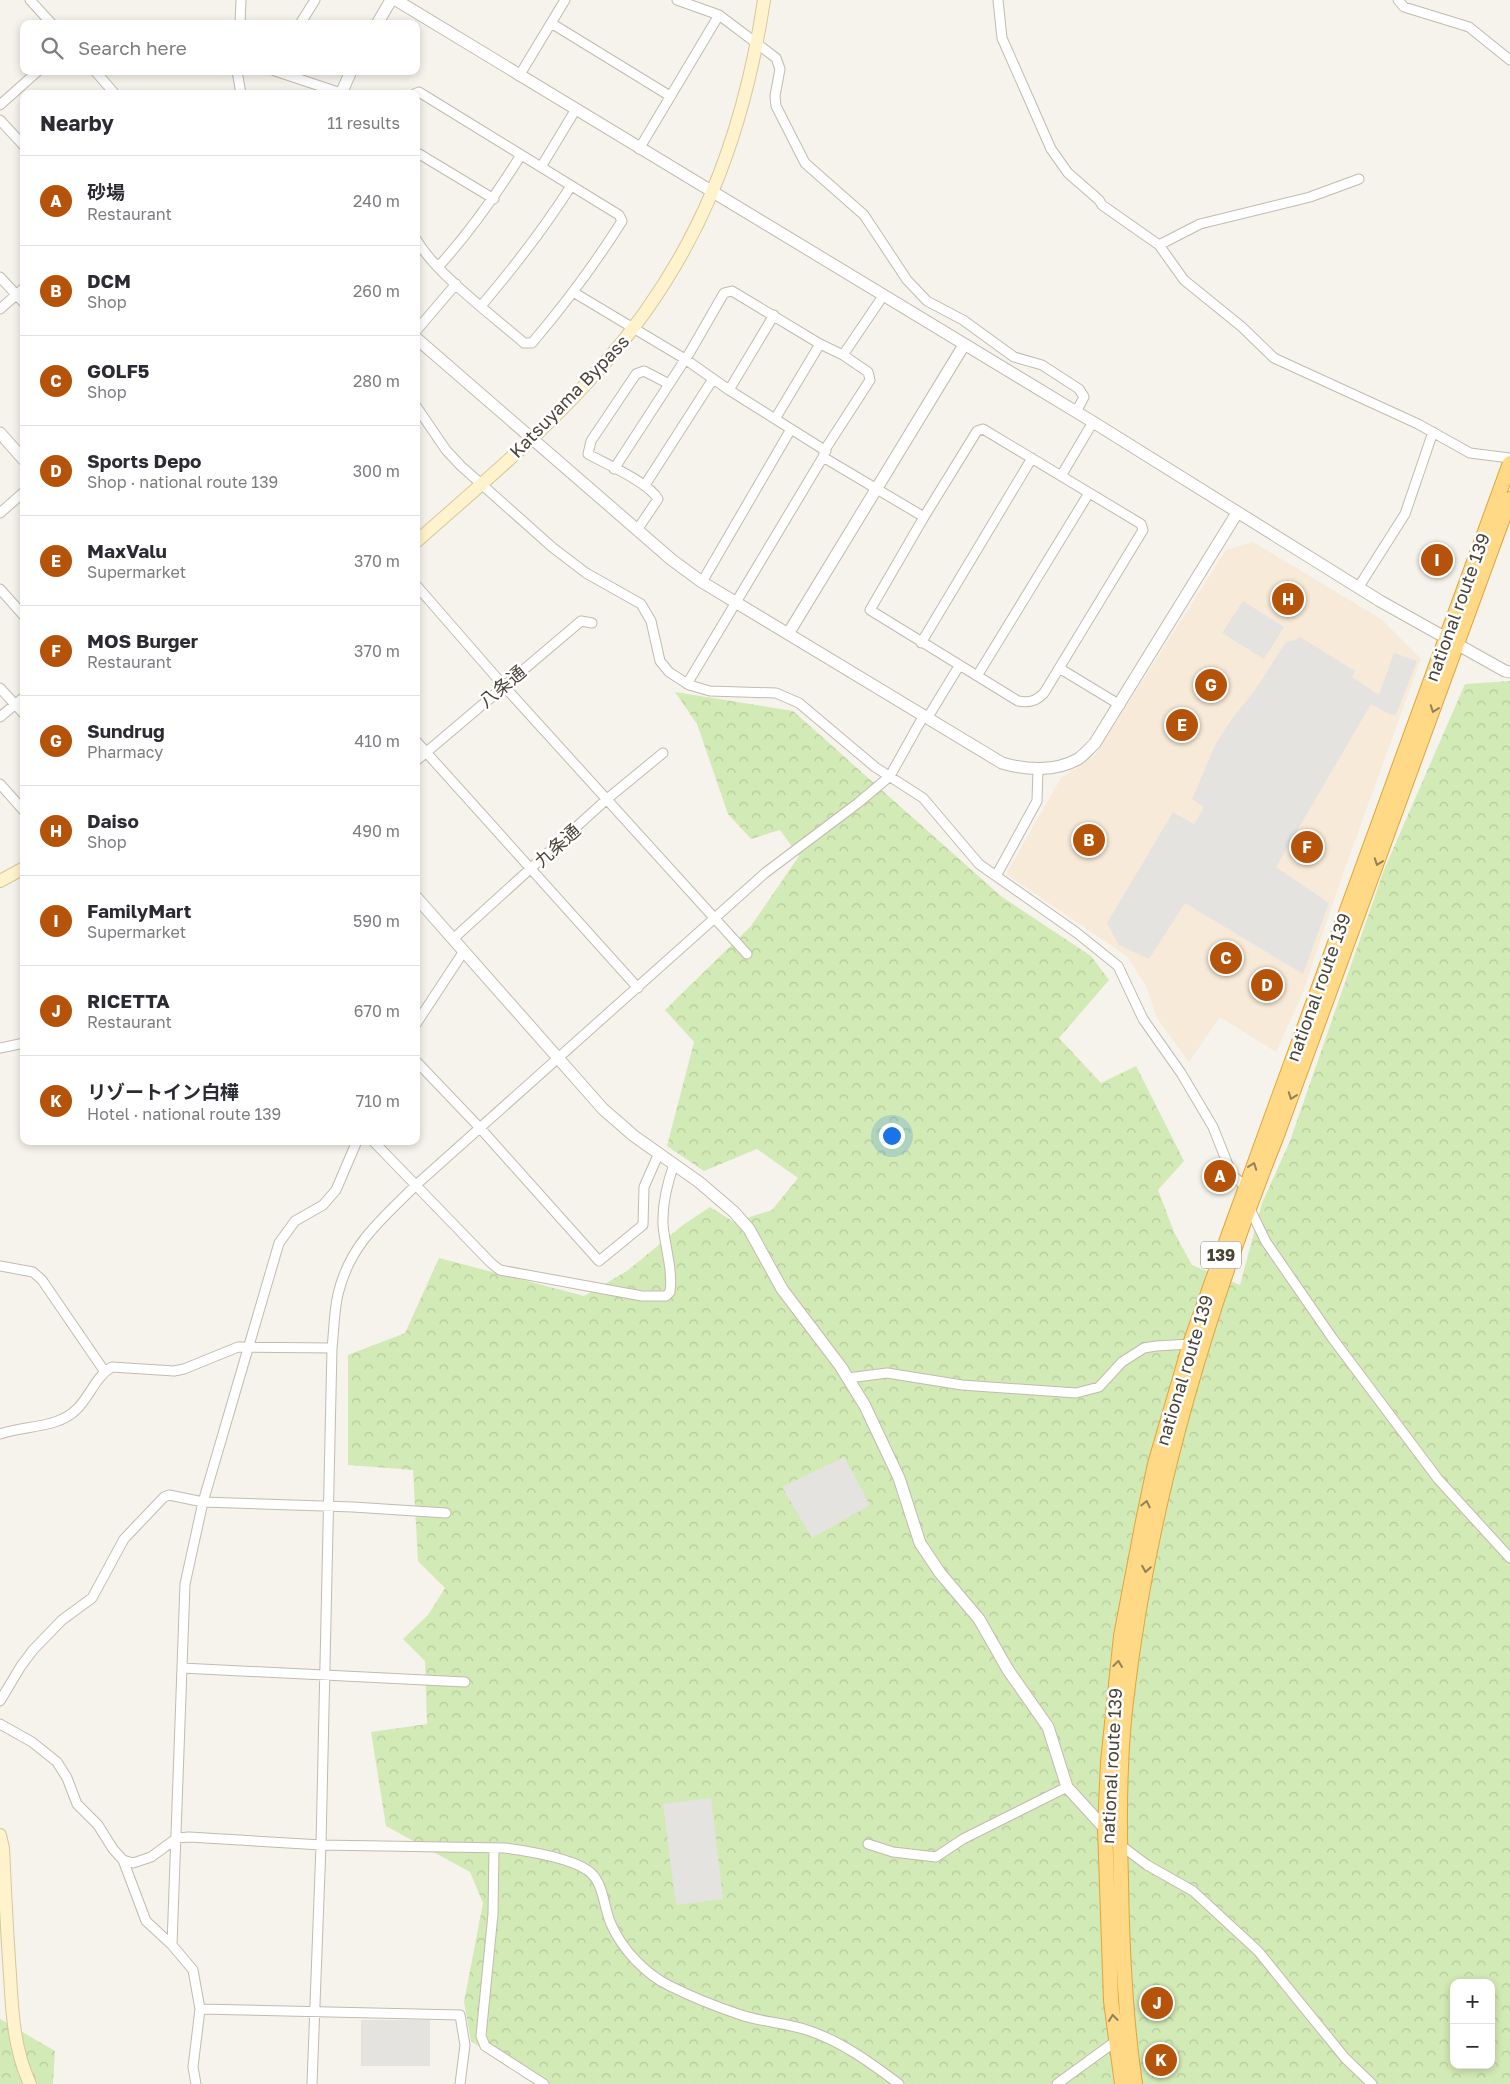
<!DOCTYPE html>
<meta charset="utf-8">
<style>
:root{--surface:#fff;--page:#f7f7f7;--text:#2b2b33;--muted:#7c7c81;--line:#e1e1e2;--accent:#b45309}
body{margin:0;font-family:"Golos Text","Noto Sans JP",sans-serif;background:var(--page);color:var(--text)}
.controls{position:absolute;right:15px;bottom:15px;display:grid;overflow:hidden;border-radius:10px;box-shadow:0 2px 8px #0003}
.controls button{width:45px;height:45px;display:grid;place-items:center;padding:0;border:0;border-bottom:1px solid var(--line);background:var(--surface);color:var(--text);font:25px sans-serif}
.you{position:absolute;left:891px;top:1135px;width:18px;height:18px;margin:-12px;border:4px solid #fff;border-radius:50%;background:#1a73e8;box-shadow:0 0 0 8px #1a73e833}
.badge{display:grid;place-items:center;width:32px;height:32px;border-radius:50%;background:var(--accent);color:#fff;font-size:16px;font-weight:700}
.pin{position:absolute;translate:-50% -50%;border:2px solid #fff;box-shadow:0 1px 5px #0006}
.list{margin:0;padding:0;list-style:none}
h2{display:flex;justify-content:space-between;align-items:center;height:65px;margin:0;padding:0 20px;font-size:21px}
h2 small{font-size:16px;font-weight:400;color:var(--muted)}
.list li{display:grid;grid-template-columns:32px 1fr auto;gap:15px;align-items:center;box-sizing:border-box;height:90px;padding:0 20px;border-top:1px solid var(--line)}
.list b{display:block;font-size:19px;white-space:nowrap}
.list p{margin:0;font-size:16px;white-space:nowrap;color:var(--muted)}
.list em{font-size:16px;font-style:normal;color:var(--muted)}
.icon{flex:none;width:28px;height:28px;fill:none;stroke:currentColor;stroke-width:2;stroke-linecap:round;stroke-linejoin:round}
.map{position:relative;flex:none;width:1510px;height:2084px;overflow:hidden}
.search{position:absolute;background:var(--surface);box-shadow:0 2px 8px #0003;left:20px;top:20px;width:400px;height:55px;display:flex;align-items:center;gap:12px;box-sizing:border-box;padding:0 18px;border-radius:10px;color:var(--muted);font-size:19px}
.panel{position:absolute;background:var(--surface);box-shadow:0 2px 8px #0003;left:20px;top:90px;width:400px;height:1055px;border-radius:10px}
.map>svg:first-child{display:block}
</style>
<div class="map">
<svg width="1510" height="2084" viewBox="0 0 1510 2084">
<defs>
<pattern id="forest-crowns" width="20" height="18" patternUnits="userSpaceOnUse" patternTransform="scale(1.25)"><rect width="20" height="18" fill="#d2eab5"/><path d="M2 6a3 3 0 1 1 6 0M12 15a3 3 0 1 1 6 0" fill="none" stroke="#b6ca9c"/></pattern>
</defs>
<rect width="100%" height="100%" fill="#f6f3ec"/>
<path fill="#f7ead8" d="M1253,542l128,77 40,40 -82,226 -37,110 -26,57 -56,-35 -31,45 -32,-44 -11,-32 -18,-29 -122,-83 55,-96 34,-23 131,-205z"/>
<path fill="url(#forest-crowns)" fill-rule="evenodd" d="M1510,681v1403h-976l-63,-43 -7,-39 19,-99 -13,-31 -84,-46 -15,-94 56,-8 -2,-63 -22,-22 25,-24 17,-27 -27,-27 -5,-91 -65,-5v-110l57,-22 34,-75 145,38 43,-25 56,-46 27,-18 24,15 38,-12 26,-32 -41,-29 -53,22 -37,-25 27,-104 -29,-32 86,-84 48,-70 -19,-26 -29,9 -23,-25 -31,-90 -22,-32 118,19 209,186 89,59 18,24 -50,58 42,45 35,-17 48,95 -26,29 16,42 18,33 48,20 22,-82 28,-62 94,-271 81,-186zM1454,1983h37v82h-37z
M0,2019l55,32 -2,33h-53z"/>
<path fill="#e5e3e0" d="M1243,601l41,26 -20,32 -42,-26z
M1300,637l55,34 -3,6 27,18 15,-42 23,8 -21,54 -7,-1 -18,-10 -95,163 53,36 -26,71 -118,-71 -36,56 -30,-14 -12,-22 66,-111 21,12 10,-17 -12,-8 24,-56 18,-27 19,-23 33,-51 10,-2z
M844,1457l26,48 -58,33 -30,-51z
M711,1798l12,101 -47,6 -13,-101z
M361,2020h69v46h-69z"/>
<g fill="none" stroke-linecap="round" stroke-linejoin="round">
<g stroke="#c2bbae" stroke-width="11">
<path id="minor" d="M30,0l22,24
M677,0l42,15 57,43 4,11 -5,27 1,10 29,57 59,52 43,65 20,21 36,19 51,37 28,8 37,24 5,8 -8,15
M998,0l4,38 49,111 17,24 31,27 3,5 57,40 25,35 58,47 32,31 144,66 52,29 40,5
M1398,0l6,7 65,20 41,33
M551,23l119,73
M240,24l1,-24
M300,24l15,-24
M95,71l20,23
M237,71l4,23
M275,71l66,22
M519,76l46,-76
M414,94l5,-2 200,123 3,6c-27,43 -57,83 -90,122h-8c-32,-28 -88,-69 -108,-104
M0,105l38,-34
M0,120l24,26
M639,149l80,-134
M416,152l78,47
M541,167l35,-58
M1159,245l41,-21 110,-27 49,-18
M438,267c32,-35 58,-72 83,-112
M0,277l24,26
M573,292l112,67 44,31 97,61
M481,306c34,-40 62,-76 90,-120
M0,309l24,-21
M416,331l40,-47
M843,355l40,-59
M729,390l45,-75
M416,406l30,44 15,16 91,81 34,26 55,31 10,17 9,40 9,11 20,13 21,6 66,2 23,10 76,64 48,31 56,66 98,69 41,33 25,53 38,54 32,54 19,48 14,12 1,5
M775,419l45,-75
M983,429l158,95 2,6 -99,163c-8,8 -14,10 -26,8l-148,-91 54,-93 53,-86z
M823,457l101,60
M614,469l76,-117 34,-59 8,-2 88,53 23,11 25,17 2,8 -44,68 -3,9 -136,227
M1061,476l32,-54
M645,485l68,-106
M0,513l24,-21
M637,530l21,-31c-10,-17 -52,-35 -70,-45l3,-13 45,-67 8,-3 25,13
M702,582l89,-153
M416,585l87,100 244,269
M1358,588l47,-74 28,-82
M0,589l24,27
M921,643l111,-185
M1059,668l61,37
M977,676l112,-183
M0,688l24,26
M0,717l24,-20
M928,717l31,-51
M416,741l222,247
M416,761l165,-140 11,2
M0,784l24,27
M996,876l41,-75 1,-32
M453,939l154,-140 56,-46
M416,1024l48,-73
M0,1048l24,-5
M416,1061l65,68 118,132 44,-36 1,-38 15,-34
M373,1141l118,122 9,7 142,26h24l4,-4c3,-22 -5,-45 -7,-67 -1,-22 4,-41 11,-61
M1249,1207l17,35 67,97 105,140 72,79
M0,1266l33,6 9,8 63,92
M332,1348c2,-18 2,-37 6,-54 12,-50 43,-74 78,-109l349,-312 93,-70 32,-27 34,-61
M848,1378l39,-5 75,12 114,8 23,-6 23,-25 22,-14 12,-2 34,-2
M0,1434c25,-9 57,-5 77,-25 13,-13 19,-33 35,-42l62,4 10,-2 54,-22 94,1 -11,497 -9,239
M182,1668l283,14
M0,1701l21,-35 12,-16 29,-30 30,-22 32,-59 40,-42 5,-2 34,7 150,5 93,6
M0,1724l32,18 25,20 10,16 10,26 21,21 15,24 10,11 10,3 18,-6 26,-19 12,-1 132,8 184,3c22,3 72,11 87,26 12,12 12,35 19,50 11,25 34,50 59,62 22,11 47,21 71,29 21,7 45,8 66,15 34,11 64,33 92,54
M868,1844l25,8 43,5 27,-18 104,-52
M1119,1844l28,21 46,26 65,60 87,107 27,26
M494,1848l-1,66 -12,122 4,10 59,38
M123,1860l23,61 26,24 21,25 7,39 -7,58 3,17
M172,1945l13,-361 18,-82 76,-259 16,-22 28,-16 13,-15 21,-49
M200,2009l260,6 5,30 -5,39
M1057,2084l59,-43"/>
</g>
<g stroke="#c2bbae" stroke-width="13">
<path id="tertiary" d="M396,0l697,422 287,179 125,70 5,1
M377,24l14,-24
M341,94l10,-23
M416,338l256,222 30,22 300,181c24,7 53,9 76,-4 6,-4 12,-11 17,-16l142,-230
M0,433l24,27
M788,634l176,-289
M416,897l187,212 31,27 65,46 35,30 15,17 33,60 59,78 24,39 34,72 21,65 20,30 39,46 29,51 40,57 19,60 52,57"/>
</g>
<g stroke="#d6c79b" stroke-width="14">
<path id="secondary" d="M416,542c64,-57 131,-112 187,-177 94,-107 140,-225 161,-365
M0,881l24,-13
M0,1835l3,13c2,43 4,85 7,127 2,37 4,75 20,109"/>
</g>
<g stroke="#e0a43c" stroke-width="16">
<path id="trunk" d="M1122,2084l-11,-83 -6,-173 3,-66 13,-126 22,-115 12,-57 35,-120 40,-113 280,-768
M1135,2084c-10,-68 -13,-135 -14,-204 -2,-59 -2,-120 5,-179 22,-193 78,-383 150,-563l234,-639"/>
</g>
<use href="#minor" stroke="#fff" stroke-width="9"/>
<use href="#tertiary" stroke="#fff" stroke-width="11"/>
<use href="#secondary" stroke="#fff3cd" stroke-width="12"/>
<use href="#trunk" stroke="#ffd985" stroke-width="14"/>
</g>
<defs><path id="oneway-chevron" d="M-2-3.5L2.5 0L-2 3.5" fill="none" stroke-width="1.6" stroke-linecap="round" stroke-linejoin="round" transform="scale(1.25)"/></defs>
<g stroke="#938057">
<use href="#oneway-chevron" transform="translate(1434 709) rotate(110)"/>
<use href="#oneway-chevron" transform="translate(1378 862) rotate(110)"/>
<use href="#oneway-chevron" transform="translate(1292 1096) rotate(110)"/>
<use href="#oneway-chevron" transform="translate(1253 1166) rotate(-70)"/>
<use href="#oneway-chevron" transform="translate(1146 1504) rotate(-77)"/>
<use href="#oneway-chevron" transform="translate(1146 1569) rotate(99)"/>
<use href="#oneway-chevron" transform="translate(1118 1664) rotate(-83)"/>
<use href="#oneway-chevron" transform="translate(1113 2018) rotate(-97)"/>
</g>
<g text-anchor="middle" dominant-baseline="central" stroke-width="5" stroke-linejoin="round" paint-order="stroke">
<rect fill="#fff" stroke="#817c74" stroke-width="1" x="1201" y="1241.5" width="40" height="27" rx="4"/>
<g font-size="16" font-weight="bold" fill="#4b4439">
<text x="1221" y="1255">139</text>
</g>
<g font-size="18" fill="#4b4439" stroke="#fff">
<text transform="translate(569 396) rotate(-46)">Katsuyama Bypass</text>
<text transform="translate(1457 607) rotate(-70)">national route 139</text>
<text transform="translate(502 686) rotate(-40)">八条通</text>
<text transform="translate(557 845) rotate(-42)">九条通</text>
<text transform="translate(1318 987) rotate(-70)">national route 139</text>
<text transform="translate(1184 1370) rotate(-73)">national route 139</text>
<text transform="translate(1111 1766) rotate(-87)">national route 139</text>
</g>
</g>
</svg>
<div class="controls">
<button>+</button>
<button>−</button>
</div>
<div class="you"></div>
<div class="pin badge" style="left:1220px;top:1176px">A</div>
<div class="pin badge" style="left:1089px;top:840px">B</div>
<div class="pin badge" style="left:1226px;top:958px">C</div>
<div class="pin badge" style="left:1267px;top:985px">D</div>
<div class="pin badge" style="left:1182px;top:725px">E</div>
<div class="pin badge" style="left:1307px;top:847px">F</div>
<div class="pin badge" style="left:1211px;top:685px">G</div>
<div class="pin badge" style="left:1288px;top:599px">H</div>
<div class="pin badge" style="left:1437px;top:560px">I</div>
<div class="pin badge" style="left:1157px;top:2003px">J</div>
<div class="pin badge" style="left:1161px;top:2060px">K</div>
<div class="search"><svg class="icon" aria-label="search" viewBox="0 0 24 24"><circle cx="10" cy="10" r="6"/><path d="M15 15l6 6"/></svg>Search here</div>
<section class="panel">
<h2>Nearby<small>11 results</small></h2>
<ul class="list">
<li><span class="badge">A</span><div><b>砂場</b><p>Restaurant</p></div><em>240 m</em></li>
<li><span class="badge">B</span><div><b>DCM</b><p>Shop</p></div><em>260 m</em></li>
<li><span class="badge">C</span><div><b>GOLF5</b><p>Shop</p></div><em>280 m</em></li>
<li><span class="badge">D</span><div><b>Sports Depo</b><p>Shop · national route 139</p></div><em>300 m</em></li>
<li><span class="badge">E</span><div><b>MaxValu</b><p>Supermarket</p></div><em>370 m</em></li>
<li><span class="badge">F</span><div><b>MOS Burger</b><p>Restaurant</p></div><em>370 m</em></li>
<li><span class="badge">G</span><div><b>Sundrug</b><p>Pharmacy</p></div><em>410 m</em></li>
<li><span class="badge">H</span><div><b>Daiso</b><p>Shop</p></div><em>490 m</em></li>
<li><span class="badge">I</span><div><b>FamilyMart</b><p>Supermarket</p></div><em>590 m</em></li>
<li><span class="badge">J</span><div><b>RICETTA</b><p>Restaurant</p></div><em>670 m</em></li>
<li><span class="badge">K</span><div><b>リゾートイン白樺</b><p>Hotel · national route 139</p></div><em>710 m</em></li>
</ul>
</section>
</div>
